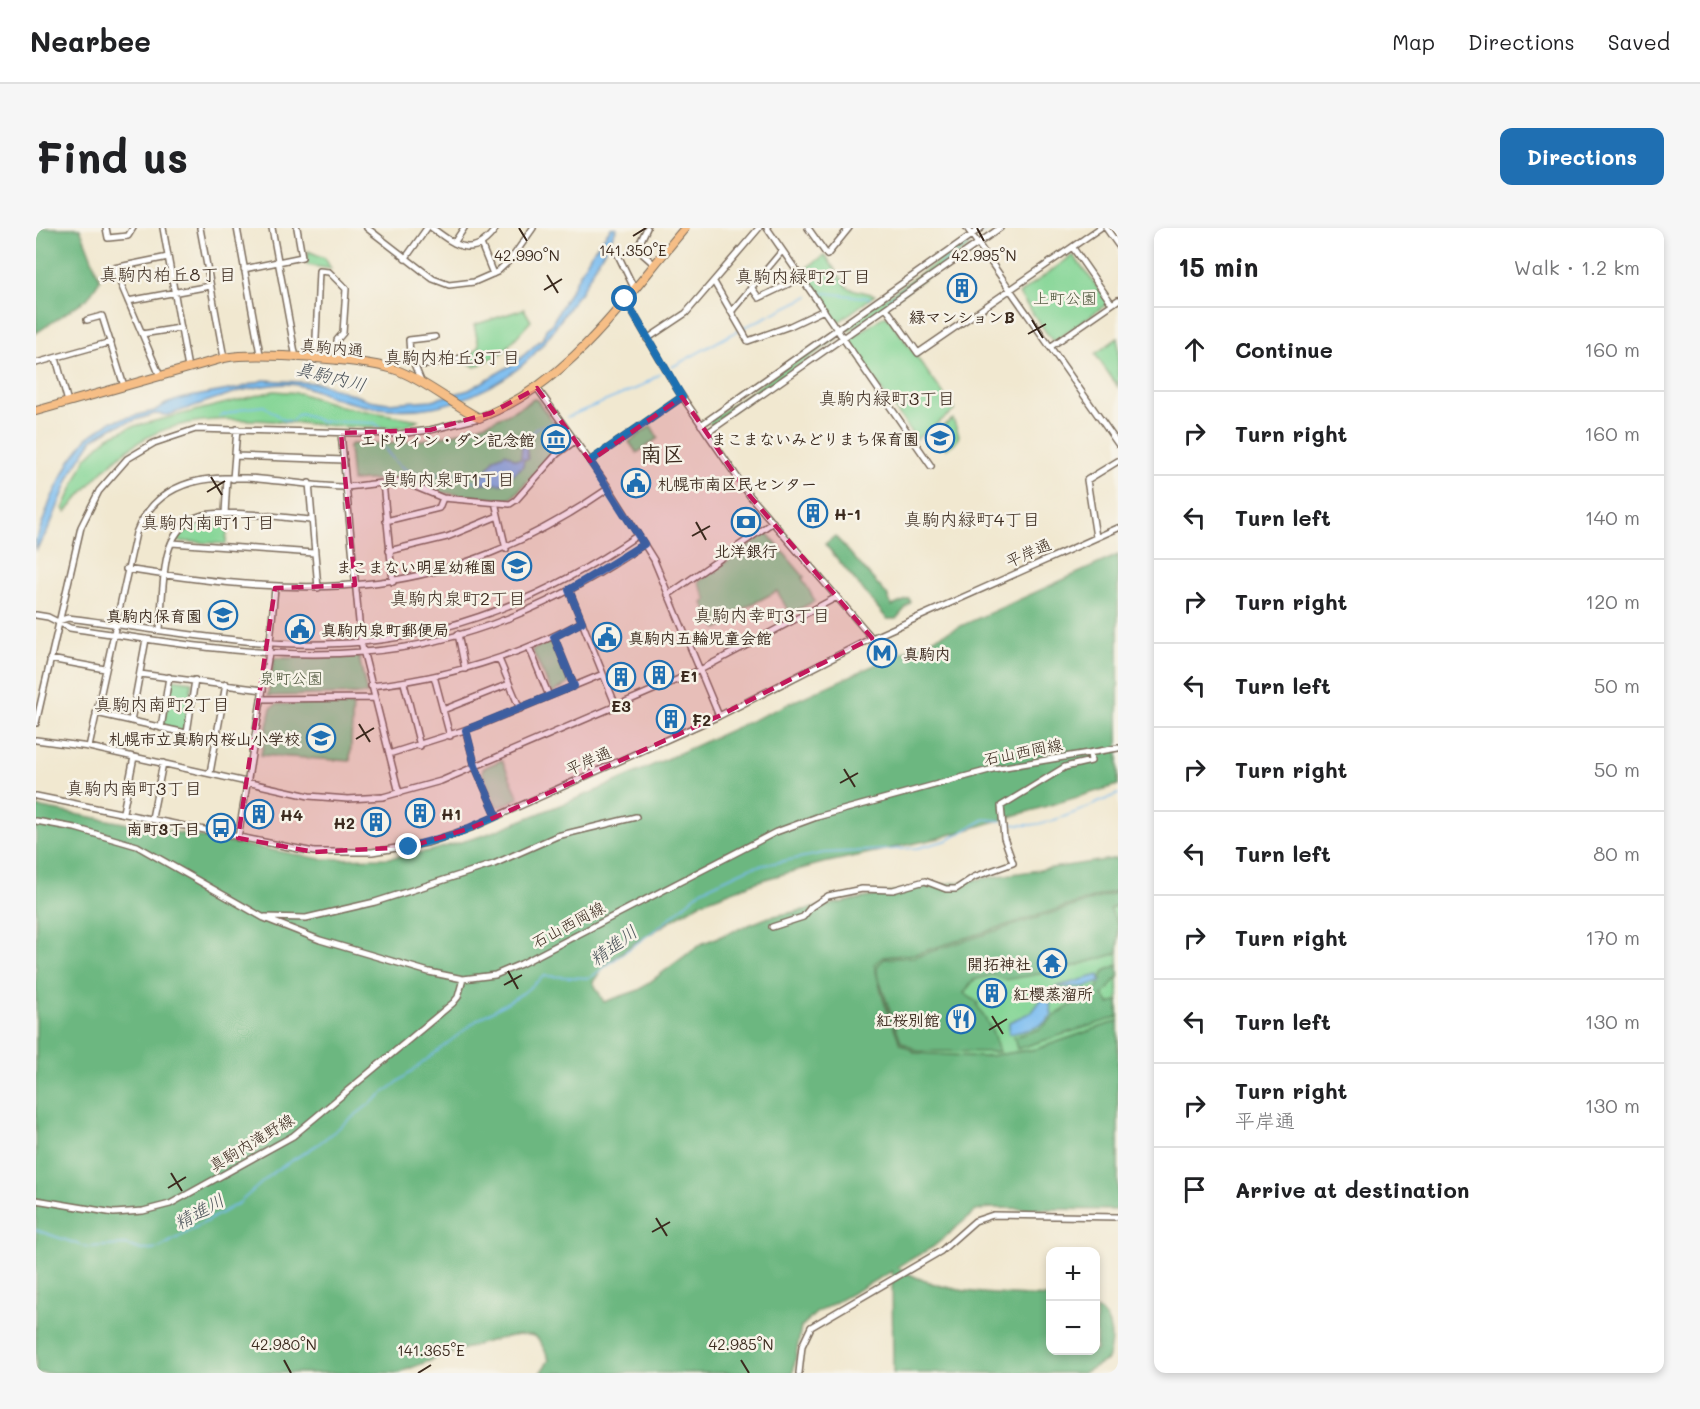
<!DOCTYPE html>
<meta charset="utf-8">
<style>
:root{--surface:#fff;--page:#f6f6f6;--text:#202124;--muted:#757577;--line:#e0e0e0;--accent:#1f6fb2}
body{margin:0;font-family:Mali,"Klee One",sans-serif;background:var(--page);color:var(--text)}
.controls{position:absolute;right:18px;bottom:18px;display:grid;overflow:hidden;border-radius:12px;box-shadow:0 3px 9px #0003}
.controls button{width:54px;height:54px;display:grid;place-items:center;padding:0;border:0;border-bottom:2px solid var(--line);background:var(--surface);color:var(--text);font:30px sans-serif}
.stop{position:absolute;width:18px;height:18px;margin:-14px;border:4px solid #1f6fb2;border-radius:50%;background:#fff}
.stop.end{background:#1f6fb2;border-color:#fff;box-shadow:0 2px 6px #0008}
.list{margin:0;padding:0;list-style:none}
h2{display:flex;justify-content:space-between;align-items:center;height:78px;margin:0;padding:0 24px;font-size:26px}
h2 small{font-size:20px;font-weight:400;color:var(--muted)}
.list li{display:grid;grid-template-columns:39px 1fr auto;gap:18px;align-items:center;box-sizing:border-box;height:84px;padding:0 24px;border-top:2px solid var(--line)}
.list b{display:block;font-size:22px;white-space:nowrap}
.list p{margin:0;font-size:20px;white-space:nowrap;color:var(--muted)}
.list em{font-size:20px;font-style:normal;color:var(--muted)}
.icon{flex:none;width:33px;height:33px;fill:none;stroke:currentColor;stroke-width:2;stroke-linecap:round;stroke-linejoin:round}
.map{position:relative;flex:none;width:1082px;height:1145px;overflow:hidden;border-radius:12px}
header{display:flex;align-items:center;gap:36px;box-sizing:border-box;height:84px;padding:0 30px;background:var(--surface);border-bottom:2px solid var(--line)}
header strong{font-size:28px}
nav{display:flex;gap:33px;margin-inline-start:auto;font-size:21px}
.intro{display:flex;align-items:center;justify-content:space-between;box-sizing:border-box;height:144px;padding:0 36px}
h1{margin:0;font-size:42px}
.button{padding:15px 27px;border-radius:12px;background:var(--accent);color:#fff;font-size:21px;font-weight:700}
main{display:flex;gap:36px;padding:0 36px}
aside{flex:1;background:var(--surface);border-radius:12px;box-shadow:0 3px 9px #0003}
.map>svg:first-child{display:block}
</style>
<header>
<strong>Nearbee</strong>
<nav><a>Map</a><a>Directions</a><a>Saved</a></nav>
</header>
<div class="intro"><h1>Find us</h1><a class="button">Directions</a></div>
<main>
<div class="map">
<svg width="1082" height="1145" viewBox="0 0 1082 1145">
<rect width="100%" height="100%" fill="#f7f3e8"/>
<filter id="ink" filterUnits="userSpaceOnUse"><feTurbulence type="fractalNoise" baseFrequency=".0167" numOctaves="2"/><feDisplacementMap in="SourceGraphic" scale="12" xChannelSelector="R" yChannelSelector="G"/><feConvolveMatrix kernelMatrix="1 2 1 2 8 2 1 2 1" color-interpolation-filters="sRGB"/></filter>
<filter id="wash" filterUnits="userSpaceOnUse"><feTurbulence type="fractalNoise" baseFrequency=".008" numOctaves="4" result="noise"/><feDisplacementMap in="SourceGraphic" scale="24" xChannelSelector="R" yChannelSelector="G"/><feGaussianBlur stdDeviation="1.35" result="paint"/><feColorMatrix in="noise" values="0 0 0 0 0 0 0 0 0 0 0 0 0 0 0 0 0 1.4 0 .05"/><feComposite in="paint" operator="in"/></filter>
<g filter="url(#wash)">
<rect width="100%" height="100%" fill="#f1e8d0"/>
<path fill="#86d697" stroke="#60805a" stroke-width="1.5" d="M930,14l3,5 -120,84 -4,-5z
M272,23l17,7 6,11 -24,-4z
M789,27l23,33 27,7 -35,26 -4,-1 -34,-49z
M1037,27l35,46 -1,3 -54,38 -34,-48z
M488,81l7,12 -29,32 -27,14 -8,-5v-8h5l7,-8 -5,-21z
M848,88h3l68,94 -39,29 -69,-98z
M798,106l3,5 -126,86 -2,-4z
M1082,110v49l-23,-33z
M238,163l25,2 44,14 76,13c-15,11 -39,7 -58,7 -65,0 -146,-21 -207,7 -36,16 -64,50 -88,78l-3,-3 23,-51 22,-21 23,-10z
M498,171l3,1 31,43 -13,9 -43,46 -5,2 -72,-8 -34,-14 -49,3 -3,-35 2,-2c64,2 128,-10 183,-45z
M917,191l6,16 -2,6 -11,8 -12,-18z
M615,198l7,12 -21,15 -8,-11z
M171,289h21l-2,27 -50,-3c5,-13 18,-21 31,-24z
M731,305l37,44 -2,1 13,23 -25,13 -13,-23 -50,26 3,6 -13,6 -14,-26 4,-3 -9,-18z
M515,412l19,43 -18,10 -20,-43z
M319,426l4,3 8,37 -99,2 6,-38h44z
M136,451l20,3 -7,49 -22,-4z
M317,475l-3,58 -89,-6 10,-47 6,-4z
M466,532l17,38 -19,9 -4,-2 -14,-33 1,-4z
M1082,662v131l-81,28 -54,8 -67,-4 -16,-10 -25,-70 -1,-9 9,-7 32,-3z"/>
<path fill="#6cb780" stroke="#54704f" stroke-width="1.5" d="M0,0h44l20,52 -12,18 -52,35z
M799,308l52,59 5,11 17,-7 2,3 -15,17h-9l-62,-75z
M1082,327v230l-179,53 -120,26 -57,16 -62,23 -67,41 -29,22 -11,16 11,20 35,-12 62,-46 68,-27 130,-26 219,-33v32l-203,64 -32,3 -9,7 10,38 16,41 16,10 67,4 54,-8 81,-28v189l-128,-2 -14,3 -43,36 -36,20c45,29 102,27 153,30v53h46v-41c18,10 17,33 11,51l-24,13h-190l-1,-102 -76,42 -15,14 -8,46h-253l9,-13c-3,-7 -7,-19 -14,-23 -17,-12 -116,28 -137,36h-362v-566l285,52 68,-1 41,-7 55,-16 115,-46z
M1082,664v12l-8,5 8,16v26l-3,3 -54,16 -56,10 -13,-5 -18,5 -10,13 14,10 -1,2 15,25 7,22 -82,-1 -16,-10 -24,-67v-8l7,-7 30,-2z
M1082,737v12l-15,18 6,9 9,-3v16l-101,32 -3,-12 26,-8 20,-17 37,-23 7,-18z"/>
<path fill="#7bbdf1" stroke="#5b7488" stroke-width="1.5" d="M575,0h6l-37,65c-8,8 -12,17 -19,26 -13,19 -26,37 -45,51 -54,39 -108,49 -172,31 -19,-5 -38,-17 -57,-17 -40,0 -81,19 -119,31l-13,-1 -42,13 -20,12 -20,30 -24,59 -13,22v-10l15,-41 19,-38 17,-23 23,-16 44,-11 12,-7 18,-6 56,-10 23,-8 56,3 50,17 19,3 44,-3 37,-10 46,-27 28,-25 3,-9 5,-4 40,-71z
M486,217l4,1 2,13h-4l-1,7 -21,18 -24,-1 17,-25 11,-5 9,6h6z
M1063,747l2,7 -17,5h-29z
M1008,768l5,3 3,16c-11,14 -27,16 -43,19v-12l23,-10z"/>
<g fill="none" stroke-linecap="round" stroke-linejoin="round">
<path stroke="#7bbdf1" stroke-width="1.5" d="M946,6l9,-6
M904,36l31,-22
M781,64l53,6
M852,72l24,-17
M707,100l66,-32
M636,139l67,-37
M184,188l26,-8 18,-2 20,14 8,1 5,-6 6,-1 17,7 55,2 5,5
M531,189l73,-30 20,-13
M486,217l16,-18 15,-4
M348,219c10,16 24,30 46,28 7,-1 16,-4 23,-2 10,2 17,10 26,8
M970,594c30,13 83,-16 112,-28
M0,1002l50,17 40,-2 16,5 17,-2 80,-45 36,-32 42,-26 159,-124 47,-28 21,-17 46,2 73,-54 39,-34 47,-22 75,-15 94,-5 30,-8 37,-21 16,2"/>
</g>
</g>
<g filter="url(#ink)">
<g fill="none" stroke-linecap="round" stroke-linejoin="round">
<g stroke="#7b6c5c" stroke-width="8">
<path id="minor" d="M70,0l2,10 20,-2 5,-8
M127,0l25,140
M164,0l24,130
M201,0l23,126
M236,0l24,130
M331,0l66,51 16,6 25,-3 23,-10 15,-14 21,-30
M396,0c24,18 42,32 64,0
M611,0l-10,21 17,15
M731,0l164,238
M772,0l19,27 22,-27
M931,0l151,216
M1070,0l12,17
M418,15l10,-15
M445,16l12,30
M1037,20l39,56
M582,27l16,33
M369,31l22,-31
M208,41l58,-12 -5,-29
M678,54l34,59 42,-15 34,-16
M715,59l8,11 42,-20
M589,71l52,90 73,107 122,142
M92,73l82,-15
M850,80l32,45 182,-125
M695,84l51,-61
M51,92l15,-4 22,70
M106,106l38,-6
M611,111l39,-26 73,-85
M1014,119l68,-47
M20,130l12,44
M279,132l4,-89 10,1 17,17 -3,44 -6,7 1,21
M0,135l75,-21
M380,135l9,2 37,-7
M124,148l-46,-108 54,-11
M385,153l-11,-27 -1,-14 26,-3
M501,160l72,100 45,72 65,156
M665,197l280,-197
M305,205l20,209 38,151
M671,205l293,-205
M200,228l108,4
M554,233l92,-64
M197,251l4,-50
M273,255l9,105
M347,255l18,-2 42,17 67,6 6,-4 41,-46 18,-13
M459,274l11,47
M189,286l2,-36
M350,293l53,-13 4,-10
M1060,309l-9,-57 31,-19
M136,315l142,10
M353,323l58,-14 51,-21
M90,341c191,30 318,33 483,-81
M533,362l47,116
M632,367l105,-73
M0,387l12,2 22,11c96,14 196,32 293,24 102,-7 199,-50 281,-108
M22,393l10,-3c97,12 196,33 294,24 101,-9 193,-50 276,-107
M124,401c2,-23 2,-50 7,-73 4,-17 13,-32 30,-39 21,-9 88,1 114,3
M422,406l7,35
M518,409l20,49
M493,419l20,49
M14,431l55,10
M463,431l21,50
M104,446l123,16
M398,448l16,60
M368,455l16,63
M335,458c75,-8 145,-29 211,-64
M225,471l114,-1
M407,482l66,-26
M60,485l121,27
M95,493l15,-82
M0,495l45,-196 18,-36 28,-32 27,-16 42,-14 203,5 31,-4 49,-12
M125,500l8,-51
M430,503l9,35 22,50
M151,505l8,-53
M0,512l53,7 220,49 39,3 35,-2 58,-16 259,-111 137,-73
M53,519l47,-214c34,-86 141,-46 210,-46 12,-1 25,-3 37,-4l10,99
M353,526l88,-28 126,-52
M174,545l16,-89
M0,568l278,56h58l55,-9 44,-15 248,-112 153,-78 246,-110
M87,584l11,-55
M116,590l11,-55
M0,593l39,7 62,18 127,72 56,22 109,32 34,7 32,-4 26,-11 255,-132 41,-15 176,-48 125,-21
M202,610l31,-185 6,-65
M229,689l41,1 69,-16 119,-38 63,-28 79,-19
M736,699l31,-10 8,-10 17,-11 34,-7 31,1 32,-9 21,8h10l18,-12 39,-14 -9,-25 -3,-32 64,-39 26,-6 -1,-8
M0,972l78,13 29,-2 27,-7 123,-68 160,-133 5,-6 5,-18
M763,1145l3,-27 9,-19 130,-76 34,-30 18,-6 125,2"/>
</g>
<g stroke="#7b6c5c" stroke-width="10">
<path id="highway" d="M0,183l188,-53c31,-6 146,1 175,13 29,12 52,32 80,47 91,-34 145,-119 206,-190"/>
</g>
<use href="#minor" stroke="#fff" stroke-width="5"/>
<use href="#highway" stroke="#f6be86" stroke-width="8"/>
</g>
</g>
<g fill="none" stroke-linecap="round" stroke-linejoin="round" filter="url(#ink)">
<path stroke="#1f6fb2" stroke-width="8" d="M373,619l46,-13 42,-18 -22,-50 -9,-36 108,-44 -20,-49 28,-15 -13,-32 75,-46 -54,-83 92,-64 -57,-98"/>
</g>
<path fill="#c2185b" fill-opacity="0.2" stroke="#c2185b" stroke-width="4.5" stroke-dasharray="12 8" stroke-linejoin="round" d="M501,160l53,73 92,-64 68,99 122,142 -153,78 -248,112 -62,19 -95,5 -76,-14 37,-250 80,-3 -14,-152 89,-3 61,-17z"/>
<path fill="none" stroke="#3b2a1e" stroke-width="2" d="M483,0l8,13M941,0l7,13M597,8l13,-8M511,47l11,18M508,62l18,-11M996,92l11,18M992,106l18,-10M175,249l11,18M171,264l18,-11M660,294l10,18M656,308l18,-10M323,496l11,18M320,511l18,-11M808,541l11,18M804,555l18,-10M472,743l10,18M468,757l18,-10M956,788l11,18M953,802l18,-11M135,945l11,18M132,960l18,-11M620,990l11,18M616,1004l18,-10M248,1132l7,13M705,1132l8,13M382,1145l13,-8"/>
<defs>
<g id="building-ring" transform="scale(1.5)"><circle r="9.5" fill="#f7f3e8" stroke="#1f6fb2" stroke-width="1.5"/><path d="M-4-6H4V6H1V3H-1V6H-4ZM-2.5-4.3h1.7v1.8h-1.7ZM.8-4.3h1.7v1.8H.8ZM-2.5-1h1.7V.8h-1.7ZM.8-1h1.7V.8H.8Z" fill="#1f6fb2"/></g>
<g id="school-ring" transform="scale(1.5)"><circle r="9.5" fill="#f7f3e8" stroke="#1f6fb2" stroke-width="1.5"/><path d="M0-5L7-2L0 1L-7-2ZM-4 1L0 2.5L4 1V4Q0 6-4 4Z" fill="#1f6fb2"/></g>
<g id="museum-ring" transform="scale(1.5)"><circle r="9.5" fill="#f7f3e8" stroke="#1f6fb2" stroke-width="1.5"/><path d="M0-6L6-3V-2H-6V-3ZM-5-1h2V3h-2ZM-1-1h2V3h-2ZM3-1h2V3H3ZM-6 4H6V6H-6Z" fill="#1f6fb2"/></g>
<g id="civic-ring" transform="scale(1.5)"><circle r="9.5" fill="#f7f3e8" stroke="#1f6fb2" stroke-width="1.5"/><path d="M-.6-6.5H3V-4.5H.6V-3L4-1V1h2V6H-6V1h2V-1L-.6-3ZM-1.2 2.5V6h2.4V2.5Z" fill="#1f6fb2"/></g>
<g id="bank-ring" transform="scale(1.5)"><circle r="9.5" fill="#f7f3e8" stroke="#1f6fb2" stroke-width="1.5"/><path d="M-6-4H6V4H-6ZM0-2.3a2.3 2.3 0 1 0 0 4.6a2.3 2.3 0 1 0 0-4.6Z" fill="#1f6fb2"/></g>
<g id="metro-ring" transform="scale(1.5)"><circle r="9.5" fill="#f7f3e8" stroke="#1f6fb2" stroke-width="1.5"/><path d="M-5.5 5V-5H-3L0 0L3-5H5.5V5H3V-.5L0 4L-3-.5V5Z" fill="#1f6fb2"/></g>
<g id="bus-ring" transform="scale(1.5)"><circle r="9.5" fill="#f7f3e8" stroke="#1f6fb2" stroke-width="1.5"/><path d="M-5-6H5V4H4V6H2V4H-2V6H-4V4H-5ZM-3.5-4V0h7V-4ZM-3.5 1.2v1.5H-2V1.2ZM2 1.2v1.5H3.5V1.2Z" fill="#1f6fb2"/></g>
<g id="temple-ring" transform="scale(1.5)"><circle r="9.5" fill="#f7f3e8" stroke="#1f6fb2" stroke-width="1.5"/><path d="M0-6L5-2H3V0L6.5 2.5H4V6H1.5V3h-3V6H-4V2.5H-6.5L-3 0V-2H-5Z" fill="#1f6fb2"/></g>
<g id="restaurant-ring" transform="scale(1.5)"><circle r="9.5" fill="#f7f3e8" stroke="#1f6fb2" stroke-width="1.5"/><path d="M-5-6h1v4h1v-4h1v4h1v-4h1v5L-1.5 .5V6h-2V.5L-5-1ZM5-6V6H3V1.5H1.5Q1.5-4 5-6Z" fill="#1f6fb2"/></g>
</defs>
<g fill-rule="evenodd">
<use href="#building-ring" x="926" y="60"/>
<use href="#school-ring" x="904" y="210"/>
<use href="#museum-ring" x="520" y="211"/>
<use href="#civic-ring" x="600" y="255"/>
<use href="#building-ring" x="777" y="285"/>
<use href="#bank-ring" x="710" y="294"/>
<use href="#school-ring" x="481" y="338"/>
<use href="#school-ring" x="187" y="387"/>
<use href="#civic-ring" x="264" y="401"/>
<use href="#civic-ring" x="571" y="409"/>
<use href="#metro-ring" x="846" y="425"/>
<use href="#building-ring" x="623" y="447"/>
<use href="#building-ring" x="585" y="449"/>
<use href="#building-ring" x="635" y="491"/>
<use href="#school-ring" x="285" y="510"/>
<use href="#building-ring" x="384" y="585"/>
<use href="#building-ring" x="223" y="586"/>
<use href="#building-ring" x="340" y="594"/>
<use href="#bus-ring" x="185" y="600"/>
<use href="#temple-ring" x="1016" y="735"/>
<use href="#building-ring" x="956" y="765"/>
<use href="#restaurant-ring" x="925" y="791"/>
</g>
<g text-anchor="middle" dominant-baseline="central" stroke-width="5" stroke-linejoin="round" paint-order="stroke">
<g font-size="16" fill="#4e553c" stroke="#f7f3e8">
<text x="1029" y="69">上町公園</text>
<text x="255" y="449">泉町公園</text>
</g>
<g font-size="16" font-weight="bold" fill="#3b2a1e" stroke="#f7f3e8" text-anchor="start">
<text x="926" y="88" text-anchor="middle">緑マンションB</text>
<text x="883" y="210" text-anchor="end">まこまないみどりまち保育園</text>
<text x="499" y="211" text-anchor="end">エドウィン・ダン記念館</text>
<text x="621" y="255">札幌市南区民センター</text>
<text x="798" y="285">H-1</text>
<text x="710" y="322" text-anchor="middle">北洋銀行</text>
<text x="460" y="338" text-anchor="end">まこまない明星幼稚園</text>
<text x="166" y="387" text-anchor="end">真駒内保育園</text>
<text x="285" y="401">真駒内泉町郵便局</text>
<text x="592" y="409">真駒内五輪児童会館</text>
<text x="867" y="425">真駒内</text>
<text x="644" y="447">E1</text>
<text x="585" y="477" text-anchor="middle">E3</text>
<text x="656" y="491">F2</text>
<text x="264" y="510" text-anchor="end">札幌市立真駒内桜山小学校</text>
<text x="405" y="585">H1</text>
<text x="244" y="586">H4</text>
<text x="319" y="594" text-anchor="end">H2</text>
<text x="164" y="600" text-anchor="end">南町3丁目</text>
<text x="995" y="735" text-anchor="end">開拓神社</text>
<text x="977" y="765">紅櫻蒸溜所</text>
<text x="904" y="791" text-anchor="end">紅桜別館</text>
</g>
<g font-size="16" fill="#3b2a1e" stroke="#f7f3e8">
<text transform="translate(296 119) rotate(5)">真駒内通</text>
<text transform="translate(992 324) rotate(-24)">平岸通</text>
<text transform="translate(987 523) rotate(-11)">石山西岡線</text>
<text transform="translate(552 532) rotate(-24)">平岸通</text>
<text transform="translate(532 696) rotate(-28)">石山西岡線</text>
<text transform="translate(215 914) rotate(-31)">真駒内滝野線</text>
</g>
<g font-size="18" fill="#3b2a1e" stroke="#f7f3e8">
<text x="132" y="46">真駒内柏丘8丁目</text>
<text x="767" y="48">真駒内緑町2丁目</text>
<text x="416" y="129">真駒内柏丘3丁目</text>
<text x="851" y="170">真駒内緑町3丁目</text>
<text x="412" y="251">真駒内泉町1丁目</text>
<text x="936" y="291">真駒内緑町4丁目</text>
<text x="172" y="294">真駒内南町1丁目</text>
<text x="422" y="370">真駒内泉町2丁目</text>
<text x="726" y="387">真駒内幸町3丁目</text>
<text x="126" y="476">真駒内南町2丁目</text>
<text x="98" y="560">真駒内南町3丁目</text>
</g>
<g font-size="18" font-style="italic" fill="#4e565d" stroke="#f7f3e8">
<text transform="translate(295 148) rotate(14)">真駒内川</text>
<text transform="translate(577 717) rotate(-37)">精進川</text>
<text transform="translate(163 983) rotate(-29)">精進川</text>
</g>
<g font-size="22" font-weight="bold" fill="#3b2a1e" stroke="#f7f3e8">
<text x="626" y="225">南区</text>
</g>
</g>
<g font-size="15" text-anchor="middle" fill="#3b2a1e" stroke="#f7f3e8" stroke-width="5" stroke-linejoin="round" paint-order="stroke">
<text x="597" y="28">141.350°E</text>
<text x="491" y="33">42.990°N</text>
<text x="948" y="33">42.995°N</text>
<text x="248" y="1122">42.980°N</text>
<text x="705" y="1122">42.985°N</text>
<text x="395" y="1128">141.365°E</text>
</g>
</svg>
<div class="controls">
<button>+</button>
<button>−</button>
</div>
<div class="stop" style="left:589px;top:71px"></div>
<div class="stop end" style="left:373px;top:619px"></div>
</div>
<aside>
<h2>15 min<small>Walk · 1.2 km</small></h2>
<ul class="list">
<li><svg class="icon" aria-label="ahead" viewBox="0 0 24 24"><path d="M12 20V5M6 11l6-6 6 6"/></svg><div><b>Continue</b></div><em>160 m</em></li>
<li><svg class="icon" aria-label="right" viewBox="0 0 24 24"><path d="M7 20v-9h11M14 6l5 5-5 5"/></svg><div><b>Turn right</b></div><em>160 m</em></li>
<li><svg class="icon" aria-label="left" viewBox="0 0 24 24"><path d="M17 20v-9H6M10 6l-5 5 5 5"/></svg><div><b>Turn left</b></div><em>140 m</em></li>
<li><svg class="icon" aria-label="right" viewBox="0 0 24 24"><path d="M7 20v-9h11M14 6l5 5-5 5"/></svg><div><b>Turn right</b></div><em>120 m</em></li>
<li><svg class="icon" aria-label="left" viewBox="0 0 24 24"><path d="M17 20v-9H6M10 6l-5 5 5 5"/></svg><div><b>Turn left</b></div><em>50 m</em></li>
<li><svg class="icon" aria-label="right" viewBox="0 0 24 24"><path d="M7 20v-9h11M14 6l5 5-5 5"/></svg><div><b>Turn right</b></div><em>50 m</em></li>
<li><svg class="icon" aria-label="left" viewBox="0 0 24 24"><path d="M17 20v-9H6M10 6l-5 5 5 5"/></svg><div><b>Turn left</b></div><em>80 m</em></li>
<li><svg class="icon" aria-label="right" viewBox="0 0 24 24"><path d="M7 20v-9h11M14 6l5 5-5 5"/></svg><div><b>Turn right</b></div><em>170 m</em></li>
<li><svg class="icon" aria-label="left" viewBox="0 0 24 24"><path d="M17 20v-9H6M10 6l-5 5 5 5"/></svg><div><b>Turn left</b></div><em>130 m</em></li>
<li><svg class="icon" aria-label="right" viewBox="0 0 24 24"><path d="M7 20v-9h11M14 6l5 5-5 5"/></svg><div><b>Turn right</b><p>平岸通</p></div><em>130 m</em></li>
<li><svg class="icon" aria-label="arrive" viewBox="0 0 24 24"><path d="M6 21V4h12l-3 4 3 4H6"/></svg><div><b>Arrive at destination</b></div></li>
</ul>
</aside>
</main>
